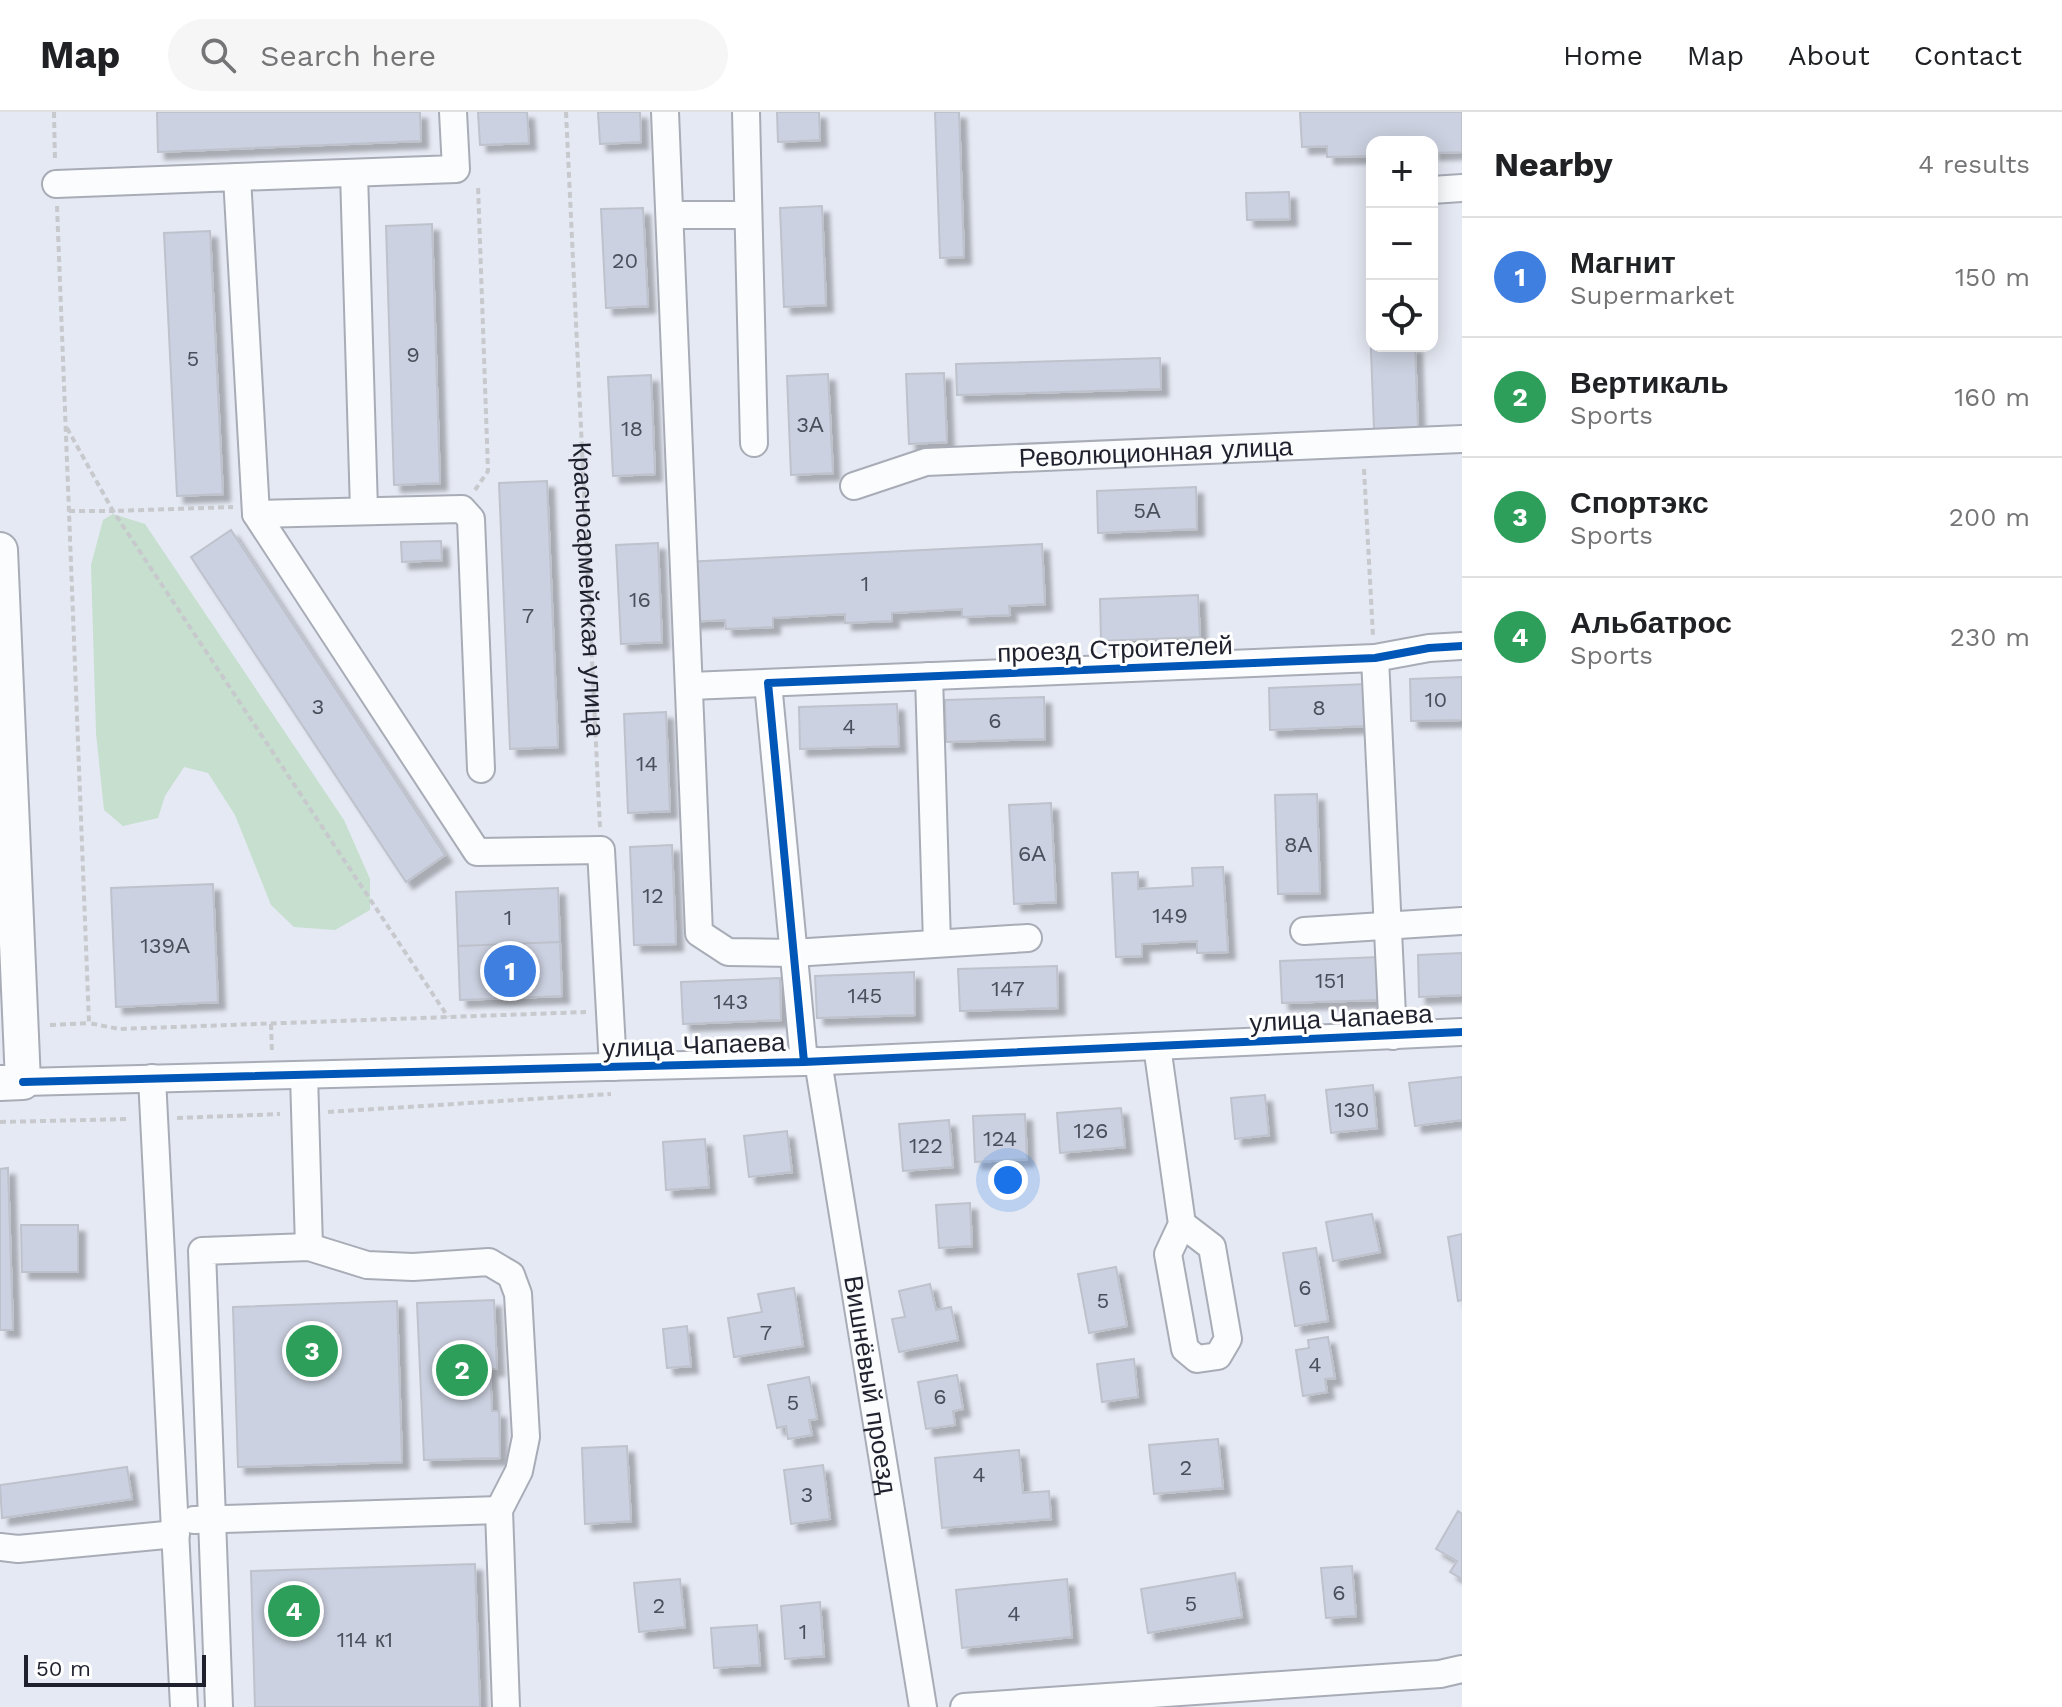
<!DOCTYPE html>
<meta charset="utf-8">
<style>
:root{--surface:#fff;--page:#f6f6f6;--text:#202124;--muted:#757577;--line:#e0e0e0;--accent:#0b8043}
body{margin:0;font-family:"Work Sans",sans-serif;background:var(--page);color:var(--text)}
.controls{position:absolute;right:24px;top:24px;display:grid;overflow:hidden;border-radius:16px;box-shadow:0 4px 20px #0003}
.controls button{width:72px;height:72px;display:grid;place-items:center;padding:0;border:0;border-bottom:2px solid var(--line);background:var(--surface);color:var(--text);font:40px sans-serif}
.scale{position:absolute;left:24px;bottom:20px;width:182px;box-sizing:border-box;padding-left:8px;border:4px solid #1f222e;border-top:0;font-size:22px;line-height:28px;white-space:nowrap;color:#1f222e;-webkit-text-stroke:6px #fff;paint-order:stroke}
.you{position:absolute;left:1008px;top:1068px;width:28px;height:28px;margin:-20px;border:6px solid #fff;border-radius:50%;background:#1a73e8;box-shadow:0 0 0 12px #1a73e833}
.badge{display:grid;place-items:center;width:52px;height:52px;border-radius:50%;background:var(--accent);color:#fff;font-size:26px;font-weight:700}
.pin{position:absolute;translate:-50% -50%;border:4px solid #fff;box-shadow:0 2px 8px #0006}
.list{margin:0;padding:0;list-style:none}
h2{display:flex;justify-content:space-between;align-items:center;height:104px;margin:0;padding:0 32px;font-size:34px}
h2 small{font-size:26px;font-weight:400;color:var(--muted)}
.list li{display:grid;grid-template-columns:52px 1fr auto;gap:24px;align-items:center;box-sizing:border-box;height:120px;padding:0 32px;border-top:2px solid var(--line)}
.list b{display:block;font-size:30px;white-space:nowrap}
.list p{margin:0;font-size:26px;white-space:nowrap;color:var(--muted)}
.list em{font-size:26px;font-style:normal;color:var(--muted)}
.icon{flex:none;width:44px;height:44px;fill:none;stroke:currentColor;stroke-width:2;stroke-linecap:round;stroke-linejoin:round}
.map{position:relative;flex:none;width:1462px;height:1595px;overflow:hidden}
header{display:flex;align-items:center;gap:48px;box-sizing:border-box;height:112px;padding:0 40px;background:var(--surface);border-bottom:2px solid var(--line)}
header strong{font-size:38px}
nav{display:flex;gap:44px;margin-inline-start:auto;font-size:28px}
.search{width:560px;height:72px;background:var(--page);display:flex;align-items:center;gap:20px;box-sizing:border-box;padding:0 28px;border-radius:44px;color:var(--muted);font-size:30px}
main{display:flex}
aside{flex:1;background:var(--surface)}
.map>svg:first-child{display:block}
</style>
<header>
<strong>Map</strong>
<div class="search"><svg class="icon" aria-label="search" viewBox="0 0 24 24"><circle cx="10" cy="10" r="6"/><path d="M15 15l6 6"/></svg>Search here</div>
<nav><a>Home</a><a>Map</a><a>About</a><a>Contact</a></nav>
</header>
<main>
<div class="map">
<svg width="1462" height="1595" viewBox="0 0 1462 1595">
<defs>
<filter id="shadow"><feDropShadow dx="7" dy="7" stdDeviation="2" flood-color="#0004"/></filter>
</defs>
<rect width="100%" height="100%" fill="#e5e9f3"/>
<path fill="#c6dfce" d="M113,402l32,10 199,296 26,59v31l-35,20 -41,-3 -23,-22 -36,-90 -27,-42 -24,-6 -19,29 -7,22 -35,8 -19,-16 -8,-77 -5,-168 12,-45z"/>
<path fill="#ccd1e1" stroke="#bec2cc" stroke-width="2" filter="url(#shadow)" d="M157,0h263l1,29 -263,11z
M478,0h49l2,31 -49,2z
M598,0h42l1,30 -41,2z
M777,0h42l1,28 -42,2z
M935,0h24l5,145 -24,1z
M1300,0h162v40l-30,1v-11h-60v14l-45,1v-11l-25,1z
M1289,80l1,27 -43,1 -1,-27z
M822,94l4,99 -42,2 -4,-99z
M643,96l5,98 -42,2 -5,-99z
M432,112l8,259 -46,2 -8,-259z
M210,119l13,263 -46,2 -13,-263z
M1367,135h5v99h43l3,81 -44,2z
M1160,246l1,31 -204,6 -1,-31z
M944,261l3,69 -38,2 -3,-70z
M828,262l5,99 -42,2 -4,-99z
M651,263l4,99 -42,2 -5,-99z
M547,369l11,266 -48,2 -11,-266z
M1196,375l1,42 -99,4 -1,-42z
M231,418l214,325 -39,27 -215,-325z
M441,429l1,19 -40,2 -1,-20z
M658,431l4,99 -41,2 -5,-99z
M1042,432l3,60 -36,2 1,9 -48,2v-8l-70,4v8l-47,2v-9l-72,4v9l-47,2 -1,-9 -37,2 -3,-60z
M1198,483l2,42 -99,4 -1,-42z
M1462,565v43l-51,1 -1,-42z
M1367,572l1,42 -98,4 -1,-42z
M1044,585l1,42 -99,3 -1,-42z
M897,592l2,42 -99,3 -1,-42z
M666,600l4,99 -42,2 -4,-99z
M1317,682l3,99 -42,1 -3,-99z
M1051,691l5,99 -42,2 -5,-99z
M672,733l4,99 -42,1 -4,-98z
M1223,755l5,85 -31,1v-12l-55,3v12l-26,1 -4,-84 26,-1v17l55,-3 -1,-18z
M213,772l5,118 -102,5 -5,-119z
M558,776l2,54 -102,4 -2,-54z
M560,830l2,54 -102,4 -2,-54z
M1462,841v42l-43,2 -1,-42z
M1379,845l1,43 -98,3 -2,-42z
M1057,854l1,42 -98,3 -2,-42z
M914,860l1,43 -98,3 -2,-42z
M780,866l1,42 -98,4 -2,-42z
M1462,965v43l-47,6 -6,-43z
M1373,973l4,43 -46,5 -5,-43z
M1265,983l4,40 -34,4 -4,-41z
M1121,996l4,39 -65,6 -3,-40z
M1025,1002l2,45 -52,3 -2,-46z
M949,1008l4,47 -50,4 -4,-47z
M787,1019l5,41 -43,5 -5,-41z
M705,1027l4,48 -43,3 -3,-48z
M8,1056l5,162h-13v-161z
M970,1091l2,43 -33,2 -3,-43z
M1372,1102l8,38 -47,9 -7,-39z
M21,1113h57v47h-56z
M1462,1122v66l-4,1 -10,-64z
M1316,1136l12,73 -33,5 -12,-73z
M1116,1155l11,59 -38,7 -11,-59z
M930,1172l6,26 15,-3 7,33 -59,12 -7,-33 13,-2 -6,-26z
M794,1176l9,58 -69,11 -6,-39 34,-6 -4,-18z
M494,1188l3,69h-7l2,42h7l1,47 -76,2 -7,-157z
M397,1189l5,161 -164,5 -5,-160z
M687,1214l4,40 -24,2 -4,-39z
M1328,1225l7,41 -10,1 2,13 -24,4 -7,-46 13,-2 -1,-8z
M1134,1247l4,38 -36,5 -5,-38z
M957,1263l6,34 -10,2 2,14 -29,4 -8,-47z
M809,1265l8,42 -8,1 3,15 -24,4 -2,-13 -9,2 -9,-43z
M1218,1327l5,49 -69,6 -5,-49z
M627,1334l4,75 -46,3 -3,-76z
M1019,1338l4,43 26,-2 2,28 -109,9 -7,-70z
M823,1353l7,54 -39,5 -7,-54z
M127,1355l5,32 -130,19 -2,-33z
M1458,1399l4,3v65l-12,-7 7,-11 -21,-12z
M475,1452l5,143h-225l-4,-136z
M1352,1454l4,50 -30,2 -5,-50z
M1235,1461l7,44 -94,16 -7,-44z
M680,1467l5,48 -46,5 -5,-49z
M1067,1467l5,58 -110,11 -6,-58z
M820,1490l4,54 -39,3 -4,-53z
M757,1513l3,40 -46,3 -3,-40z"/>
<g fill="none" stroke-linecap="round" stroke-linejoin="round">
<g stroke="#a8acb6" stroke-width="30">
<g id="minor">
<path d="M665,0l34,821 29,19 65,1 235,-15"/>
<path d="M746,0l8,331"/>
<path d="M354,61l10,337"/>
<path d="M237,65l219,-8 -3,-57"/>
<path d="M56,72l181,-7 19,337 221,338 124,-2 12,217"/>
<path d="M1432,78l30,-2"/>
<path d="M670,103h78"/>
<path id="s2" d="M854,374l72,-24 536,-23"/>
<path d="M256,402l206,-5 9,10 10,250"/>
<path d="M1375,546l18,378"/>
<path d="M929,564l8,267"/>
<path d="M768,571l36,379"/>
<path d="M690,574l685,-28 54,-10 33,-2"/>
<path d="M1304,819l158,-10"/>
<path d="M1157,934l25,178 -14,30 17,95 12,10 21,-3 10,-17 -16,-92 -30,-23"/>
<path id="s3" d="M818,949l105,646"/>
<path d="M304,963l5,172"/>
<path d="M152,966l32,629"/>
<path d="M23,970l781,-20 658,-30"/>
<path d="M194,1408l305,-10"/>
<path d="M0,1435l18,2 158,-15"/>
<path d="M219,1595l-17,-456 107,-4 58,18 46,2 76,-5 22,13 7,19 8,143 -7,34 -20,39 7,197"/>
<path d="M964,1595l476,-33 22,-5"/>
</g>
</g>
<g stroke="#a8acb6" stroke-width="38">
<path id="major" d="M0,438l23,532 -23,1"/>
</g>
<g stroke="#c7c9cd" stroke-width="4" stroke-dasharray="6 4" stroke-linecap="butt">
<path d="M54,0l1,50"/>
<path id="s1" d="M566,0l34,716"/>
<path d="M57,94l32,817 30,6 467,-17"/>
<path d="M67,316l46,83 120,-4"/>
<path d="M1364,357l9,167"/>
<path d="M475,378l13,-19 -10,-286"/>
<path d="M69,399h44l335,506"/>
<path d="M271,912l1,29"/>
<path d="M50,913l39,-2"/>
<path d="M328,1000l283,-18"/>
<path d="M177,1006l103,-4"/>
<path d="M0,1010l128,-3"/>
</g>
<use href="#minor" stroke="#fbfcfd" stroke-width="26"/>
<use href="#major" stroke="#fbfcfd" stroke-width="34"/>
<g stroke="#fff" stroke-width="13">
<path id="cycleway" d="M804,950l-36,-379 607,-25 54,-10 33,-2
M23,970l781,-20 658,-30"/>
</g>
<use href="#cycleway" stroke="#0057b8" stroke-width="8"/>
</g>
<g text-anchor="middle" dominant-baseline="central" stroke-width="6" stroke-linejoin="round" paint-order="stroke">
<g font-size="22" fill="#4b4f5c">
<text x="625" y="148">20</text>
<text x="413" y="242">9</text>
<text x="193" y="246">5</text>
<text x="810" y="312">3А</text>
<text x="632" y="316">18</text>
<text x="1147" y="398">5А</text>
<text x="865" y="471">1</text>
<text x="640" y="487">16</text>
<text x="528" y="503">7</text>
<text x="1436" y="587">10</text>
<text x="318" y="594">3</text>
<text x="1319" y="595">8</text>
<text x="995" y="608">6</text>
<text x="849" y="614">4</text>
<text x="647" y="651">14</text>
<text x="1298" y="732">8А</text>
<text x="1032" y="741">6А</text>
<text x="653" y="783">12</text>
<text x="1170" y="803">149</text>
<text x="508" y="805">1</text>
<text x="165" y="833">139А</text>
<text x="1330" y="868">151</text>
<text x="1008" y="876">147</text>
<text x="865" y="883">145</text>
<text x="731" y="889">143</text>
<text x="1352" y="997">130</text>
<text x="1091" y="1018">126</text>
<text x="1000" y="1026">124</text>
<text x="926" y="1033">122</text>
<text x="1305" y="1175">6</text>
<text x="1103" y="1188">5</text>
<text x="766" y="1220">7</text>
<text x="1315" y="1252">4</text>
<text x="940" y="1284">6</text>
<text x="793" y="1290">5</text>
<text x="1186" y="1355">2</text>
<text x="979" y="1362">4</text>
<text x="807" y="1382">3</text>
<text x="1339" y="1480">6</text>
<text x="1191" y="1491">5</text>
<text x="659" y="1493">2</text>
<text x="1014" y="1501">4</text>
<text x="803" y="1519">1</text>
<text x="365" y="1527">114 к1</text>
</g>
<g font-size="26" fill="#1f222e" stroke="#fff">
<text stroke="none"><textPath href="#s2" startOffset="306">Революционная улица</textPath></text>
<text stroke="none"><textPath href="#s1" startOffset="478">Красноармейская улица</textPath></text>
<text transform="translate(1115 537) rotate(-2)">проезд Строителей</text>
<text transform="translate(1341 906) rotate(-3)">улица Чапаева</text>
<text transform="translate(694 933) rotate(-2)">улица Чапаева</text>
<text stroke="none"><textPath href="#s3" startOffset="328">Вишнёвый проезд</textPath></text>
</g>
</g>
</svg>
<div class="controls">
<button>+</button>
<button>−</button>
<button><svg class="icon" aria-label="locate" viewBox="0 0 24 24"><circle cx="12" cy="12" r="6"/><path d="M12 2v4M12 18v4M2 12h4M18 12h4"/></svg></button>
</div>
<div class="scale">50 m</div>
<div class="you"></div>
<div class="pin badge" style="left:510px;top:859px;background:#3f7fe0">1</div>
<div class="pin badge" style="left:462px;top:1258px;background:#2e9e5b">2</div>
<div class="pin badge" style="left:312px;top:1239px;background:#2e9e5b">3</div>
<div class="pin badge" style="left:294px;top:1499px;background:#2e9e5b">4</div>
</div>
<aside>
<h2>Nearby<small>4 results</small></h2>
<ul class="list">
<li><span class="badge" style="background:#3f7fe0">1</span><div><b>Магнит</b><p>Supermarket</p></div><em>150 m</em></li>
<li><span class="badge" style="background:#2e9e5b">2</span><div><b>Вертикаль</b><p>Sports</p></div><em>160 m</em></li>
<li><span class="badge" style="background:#2e9e5b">3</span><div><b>Спортэкс</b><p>Sports</p></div><em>200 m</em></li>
<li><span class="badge" style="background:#2e9e5b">4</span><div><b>Альбатрос</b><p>Sports</p></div><em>230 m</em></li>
</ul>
</aside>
</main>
